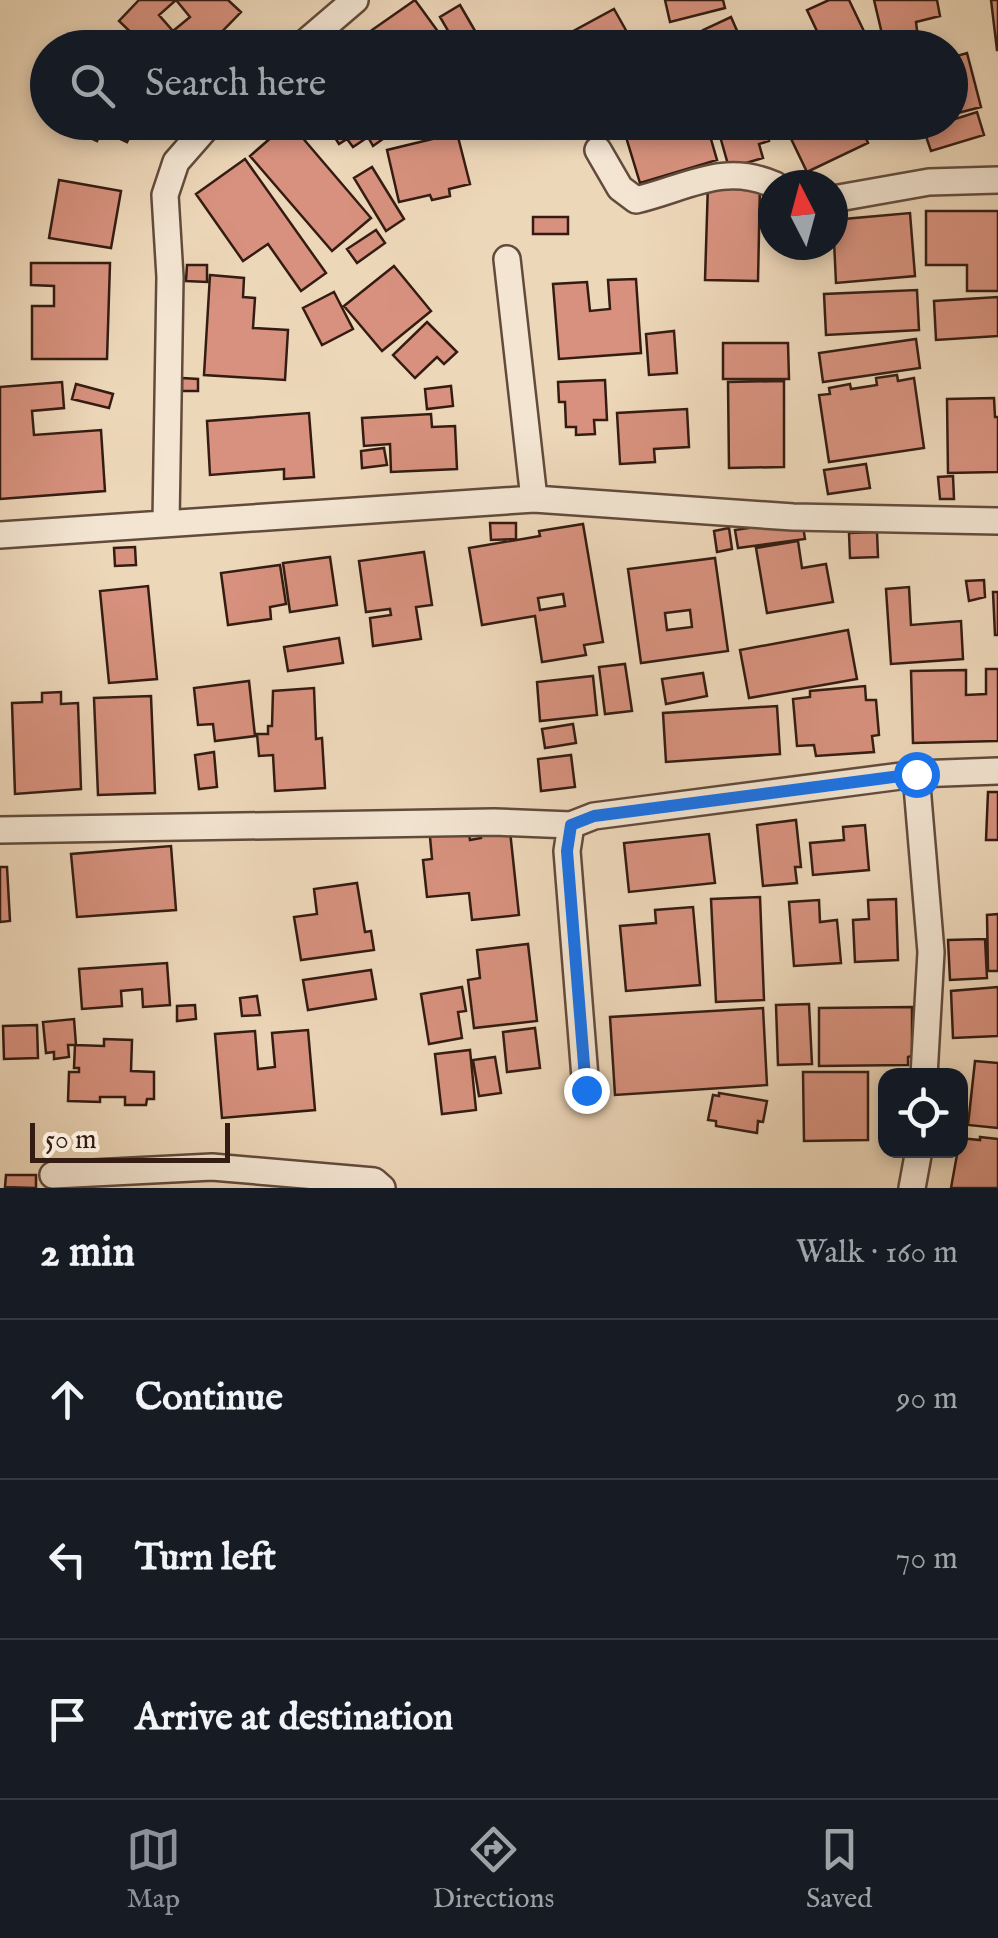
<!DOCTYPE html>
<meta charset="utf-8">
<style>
:root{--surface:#171b24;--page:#242831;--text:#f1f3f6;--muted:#9ea1a6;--line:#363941;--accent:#8c9099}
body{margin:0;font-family:"IM FELL English",serif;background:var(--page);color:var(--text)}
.controls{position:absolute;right:30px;bottom:30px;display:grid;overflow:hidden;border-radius:20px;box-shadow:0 5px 15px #0003}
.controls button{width:90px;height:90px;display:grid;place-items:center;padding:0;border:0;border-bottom:2px solid var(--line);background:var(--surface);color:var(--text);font:50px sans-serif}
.compass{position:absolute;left:758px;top:170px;width:90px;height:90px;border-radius:50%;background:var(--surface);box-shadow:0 5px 15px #0003;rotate:354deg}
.scale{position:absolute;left:30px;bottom:25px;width:200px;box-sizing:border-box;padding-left:10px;border:5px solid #341c12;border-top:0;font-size:28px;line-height:35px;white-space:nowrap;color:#341c12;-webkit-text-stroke:8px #f3e5d2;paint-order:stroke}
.stop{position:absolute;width:30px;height:30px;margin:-22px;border:8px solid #1a73e8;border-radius:50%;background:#fff}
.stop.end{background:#1a73e8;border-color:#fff;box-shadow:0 2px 10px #0008}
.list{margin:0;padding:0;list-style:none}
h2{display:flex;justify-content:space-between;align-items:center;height:130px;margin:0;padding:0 40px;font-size:42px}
h2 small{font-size:32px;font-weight:400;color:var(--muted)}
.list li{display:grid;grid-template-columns:65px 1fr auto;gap:30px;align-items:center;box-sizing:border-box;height:160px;padding:0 40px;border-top:2px solid var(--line)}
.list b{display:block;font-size:38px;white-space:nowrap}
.list em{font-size:32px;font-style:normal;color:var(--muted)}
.icon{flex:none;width:55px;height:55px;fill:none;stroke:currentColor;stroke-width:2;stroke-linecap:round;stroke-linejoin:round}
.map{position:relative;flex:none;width:998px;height:1188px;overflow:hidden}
.search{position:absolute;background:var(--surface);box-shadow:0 5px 15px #0003;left:30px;right:30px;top:30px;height:110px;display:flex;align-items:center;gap:25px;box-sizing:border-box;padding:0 35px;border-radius:55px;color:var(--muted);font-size:38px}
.sheet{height:610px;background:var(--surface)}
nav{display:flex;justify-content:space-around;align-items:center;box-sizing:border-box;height:140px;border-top:2px solid var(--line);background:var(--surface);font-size:28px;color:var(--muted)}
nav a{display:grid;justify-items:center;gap:5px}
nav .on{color:var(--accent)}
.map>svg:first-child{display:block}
</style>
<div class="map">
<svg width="998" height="1188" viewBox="0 0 998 1188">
<rect width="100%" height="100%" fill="#edd7b9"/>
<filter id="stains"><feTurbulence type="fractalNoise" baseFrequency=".002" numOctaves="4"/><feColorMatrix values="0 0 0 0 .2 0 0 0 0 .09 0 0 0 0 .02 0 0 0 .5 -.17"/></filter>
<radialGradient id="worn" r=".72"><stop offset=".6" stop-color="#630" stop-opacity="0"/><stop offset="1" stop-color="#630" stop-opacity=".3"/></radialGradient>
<path fill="#d7917e" stroke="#341c12" stroke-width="2.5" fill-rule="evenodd" d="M139,0h89l13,12 -35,36h-59l-28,-27zM176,0l14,17 -17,14 -14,-16z
M415,0l35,48h-66l-12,-18z
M665,0h58l2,8 -55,14z
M829,0h20l23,48h-47l-18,-38z
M874,0h63l3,16 -24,6 1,8 -34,8z
M991,0h7v50h-1z
M460,5l25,43h-27l-18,-31z
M614,9l22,39h-77l-4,-7z
M731,17l7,16 -28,13 -7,-16z
M967,53l14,54 -27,7 -4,-9v-47z
M977,112l7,23 -53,16 -10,-29h29v-6l2,4z
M63,122h74l-10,20 -26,-12 -4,11 -35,-16z
M289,122l82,96 -39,33 -82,-95z
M325,122h61l7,10 -20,14 -5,-9 -15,10 -6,-8 -8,5z
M674,122h32l11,38 -77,23 -14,-46z
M716,122h48l5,19 -10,3 4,14 -34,10z
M783,122h76l9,21 -61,29z
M457,133l13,51 -21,5 1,7 -18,4 -2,-5 -31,7 -12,-52z
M245,159l81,114 -25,18 -33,-47 -25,17 -47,-67z
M372,167l32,52 -18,12 -32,-53z
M59,180l62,11 -10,57 -62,-10z
M708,183l52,1 -2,97 -53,-1z
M926,211h72v80h-31v-26h-41z
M910,213l5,63 -79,7 -3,-63z
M533,217h35v17h-35z
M376,230l9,13 -28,20 -10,-14z
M31,263h79l-3,96h-75v-53h22v-20l-23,-1z
M187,265h20v17l-21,-1z
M394,266l37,45 -49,40 -38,-45z
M210,275l34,3 -1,19 12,1 -2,30 35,2 -3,50 -81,-5z
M636,279l5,74 -82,6 -6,-75 34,-2 3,29 20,-2 -2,-29z
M917,290l2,40 -93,5 -2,-41z
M334,292l19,37 -31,16 -19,-37z
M998,297v39l-62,4 -2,-39z
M427,322l30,30 -13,12 -7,-7 -22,21 -22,-23z
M674,331l3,42 -28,2 -3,-41z
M916,339l4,29 -97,14 -4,-29z
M723,343h65l1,36h-66z
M897,375l1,6 16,-3 10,70 -95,14 -10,-67 11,-1 -1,-6 21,-4 1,5 26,-4 -1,-7z
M182,378l16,1v12h-16z
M605,380l2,40h-13l1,14 -19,1v-8h-10l-1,-25h-6l-1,-20z
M784,381v86l-55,1 -1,-86z
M62,382l2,26 -32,3 2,24 67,-5 4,61 -105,8v-112z
M76,384l37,10 -4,14 -37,-9z
M451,386l2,20 -26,3 -2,-20z
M994,398l1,19h3v55l-50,1 -1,-74z
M687,409l2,38 -35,2 1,13 -35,2 -3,-51z
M309,413l5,64 -30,2v-10l-74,6 -3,-54z
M431,414l1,13 23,-1 2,43 -66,3 -1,-28 -26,2 -2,-28z
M384,448l3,17 -25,3 -1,-17z
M866,464l4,24 -42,6 -4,-24z
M953,476l1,23h-14l-2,-22z
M802,520l3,19 -67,9 -3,-18z
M490,523h26v16l-25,1z
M583,524l20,118 -19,3 2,10 -44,7 -7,-46 -53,9 -13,-77 71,-12 -1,-5zM563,594l2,12 -25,4 -2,-12z
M729,528l3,21 -15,3 -3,-21z
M877,532l1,25 -28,1 -1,-25z
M798,541l4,27 24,-4 7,38 -66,11 -11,-65z
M135,547l1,18 -21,1 -1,-18z
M424,552l8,53 -16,2 5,32 -48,7 -3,-28 21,-3 -1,-6 -24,3 -7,-51z
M330,557l7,48 -47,7 -7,-49z
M715,558l13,93 -87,12 -13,-94zM690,610l2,17 -25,3 -2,-17z
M280,565l6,39 -16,3 1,12 -43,6 -7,-52z
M984,580l1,17 -16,4 -3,-20z
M148,586l9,93 -48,4 -9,-92z
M909,587l2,38 50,-4 2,38 -72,5 -5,-75z
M993,592h5v43h-3z
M848,630l9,49 -108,19 -9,-48z
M339,638l4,25 -55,8 -4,-24z
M625,664l7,47 -27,3 -6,-47z
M986,669h12v72l-85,2 -2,-72 55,-1v25l20,-1z
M703,673l4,23 -41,8 -4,-25z
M593,676l4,39 -57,6 -3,-39z
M249,681l6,55 -40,5 -2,-17 -15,1 -4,-37z
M865,686l1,14h10l3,35 -7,1 2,16 -58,4 -2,-11 -17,1 -4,-47 17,-2v-6z
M314,688l2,51 6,-1 3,50 -50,3 -2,-36 -14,1 -2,-22h11v-8h4l1,-35z
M61,692v12l17,-1 3,86 -66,5 -3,-91 30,-1v-9z
M151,696l4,97 -57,2 -4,-97z
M777,706l3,48 -114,8 -3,-49z
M573,724l3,19 -31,5 -3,-19z
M214,752l3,35 -18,2 -4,-34z
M571,755l4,32 -34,4 -3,-32z
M988,792h10v48h-12z
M796,820l5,47h-6l2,16 -34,3 -6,-61z
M865,825l4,45 -56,5 -3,-32 34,-3 -1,-13z
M510,831l9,84 -47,5 -3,-27 -42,4 -4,-37 9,-1 -2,-22 39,-4 1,7 11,-2v-4z
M709,834l6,49 -86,9 -5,-49z
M171,846l5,64 -99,7 -6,-63z
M0,867h7l3,54 -10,1z
M357,883l8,49 6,-1 3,19 -73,10 -7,-43 23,-3 -3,-25z
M760,897l4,103 -48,2 -5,-103z
M896,899l2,61 -43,2 -2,-42 16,-1 -1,-19z
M819,900l1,22 17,-2 4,43 -47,3 -5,-64z
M693,907l7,78 -74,6 -6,-65 36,-3 -1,-13z
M998,914v57h-10l-1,-56z
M985,939l2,39 -37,2 -2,-40z
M528,944l9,77 -63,7 -6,-48 12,-2 -3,-28z
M167,963l3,42 -27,2 -1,-18 -21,2 1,15 -40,3 -3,-40z
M371,970l5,29 -68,11 -5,-30z
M462,987l4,24 -8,1 4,26 -33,6 -8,-50z
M998,987v49l-45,2 -2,-47z
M257,996l3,19 -18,1 -2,-18z
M809,1004l3,60 -34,1 -2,-60z
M195,1005l1,14 -19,2v-15z
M912,1007v49l-4,1v8l-89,1v-58z
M763,1008l4,77 -152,10 -5,-78z
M74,1019l2,26h-8l1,12 -15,2v-7l-8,1 -3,-31z
M37,1025l1,33 -34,1 -1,-33z
M535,1028l5,40 -33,4 -4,-40z
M308,1030l7,80 -93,8 -7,-84 40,-3 3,38 17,-2 -3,-34z
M104,1039l28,1 -1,31 23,1v27h-7l-1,6h-21v-8h-25v5l-32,-1 1,-29h10v-4h-5l1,-23 29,1z
M470,1050l6,60 -34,4 -7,-60z
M495,1057l6,36 -22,3 -6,-36z
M975,1061l23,2v65l-30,-3z
M803,1072h65v68l-64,1z
M719,1093l48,8 -4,21 -5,-1 -1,12 -41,-7v-5l-8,-1 5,-25 6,1z
M980,1137l18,2v49h-47l9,-50 20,2z
M6,1175h30v13l-31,-1z"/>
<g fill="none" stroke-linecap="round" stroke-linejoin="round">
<g stroke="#624b3c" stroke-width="30">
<path id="street" d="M299,48l56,-48
M598,150l22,38 16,12c51,-12 87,-38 139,-15
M833,199l96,-17 69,-2
M507,259l27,240
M166,522l4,-245 -5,-82 11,-33 35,-40
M0,535l534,-36 259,18 205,4
M916,774l15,178 -7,124
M0,830l494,-8 77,3
M586,1090l-19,-239 4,-26 23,-9 322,-42 82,-3
M53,1175l159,-8 162,14 8,7
M912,1188l7,-38"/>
</g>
<use href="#street" stroke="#f3e5d2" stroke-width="25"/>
</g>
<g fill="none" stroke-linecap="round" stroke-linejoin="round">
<path stroke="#1a73e8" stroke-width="12" d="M586,1090l-19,-239 4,-26 23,-9 322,-42"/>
</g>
<rect width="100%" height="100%" filter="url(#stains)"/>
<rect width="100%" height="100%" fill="url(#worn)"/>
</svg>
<div class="controls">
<button><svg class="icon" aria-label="locate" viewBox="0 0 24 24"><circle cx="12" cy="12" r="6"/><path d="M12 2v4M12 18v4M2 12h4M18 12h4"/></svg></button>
</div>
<svg class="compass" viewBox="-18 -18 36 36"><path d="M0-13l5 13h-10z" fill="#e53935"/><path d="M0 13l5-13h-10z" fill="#9ea1a6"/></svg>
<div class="scale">50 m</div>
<div class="stop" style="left:916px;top:774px"></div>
<div class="stop end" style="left:586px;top:1090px"></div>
<div class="search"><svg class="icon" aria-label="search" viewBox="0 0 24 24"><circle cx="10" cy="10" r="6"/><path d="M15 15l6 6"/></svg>Search here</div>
</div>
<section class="sheet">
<h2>2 min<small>Walk · 160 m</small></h2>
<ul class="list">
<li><svg class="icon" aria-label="ahead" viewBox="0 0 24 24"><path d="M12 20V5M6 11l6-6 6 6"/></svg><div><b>Continue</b></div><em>90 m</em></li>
<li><svg class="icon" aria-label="left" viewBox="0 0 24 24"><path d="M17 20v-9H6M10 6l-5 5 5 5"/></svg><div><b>Turn left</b></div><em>70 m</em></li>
<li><svg class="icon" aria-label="arrive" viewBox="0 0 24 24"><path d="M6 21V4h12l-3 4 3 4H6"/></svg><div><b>Arrive at destination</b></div></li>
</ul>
</section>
<nav>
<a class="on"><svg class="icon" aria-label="map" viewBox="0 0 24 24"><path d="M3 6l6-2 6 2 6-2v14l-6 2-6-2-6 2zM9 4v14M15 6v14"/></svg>Map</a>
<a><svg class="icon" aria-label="directions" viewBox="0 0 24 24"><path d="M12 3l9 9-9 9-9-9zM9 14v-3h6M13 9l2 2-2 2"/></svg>Directions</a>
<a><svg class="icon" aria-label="saved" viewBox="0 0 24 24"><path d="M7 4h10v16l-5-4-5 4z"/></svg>Saved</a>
</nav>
